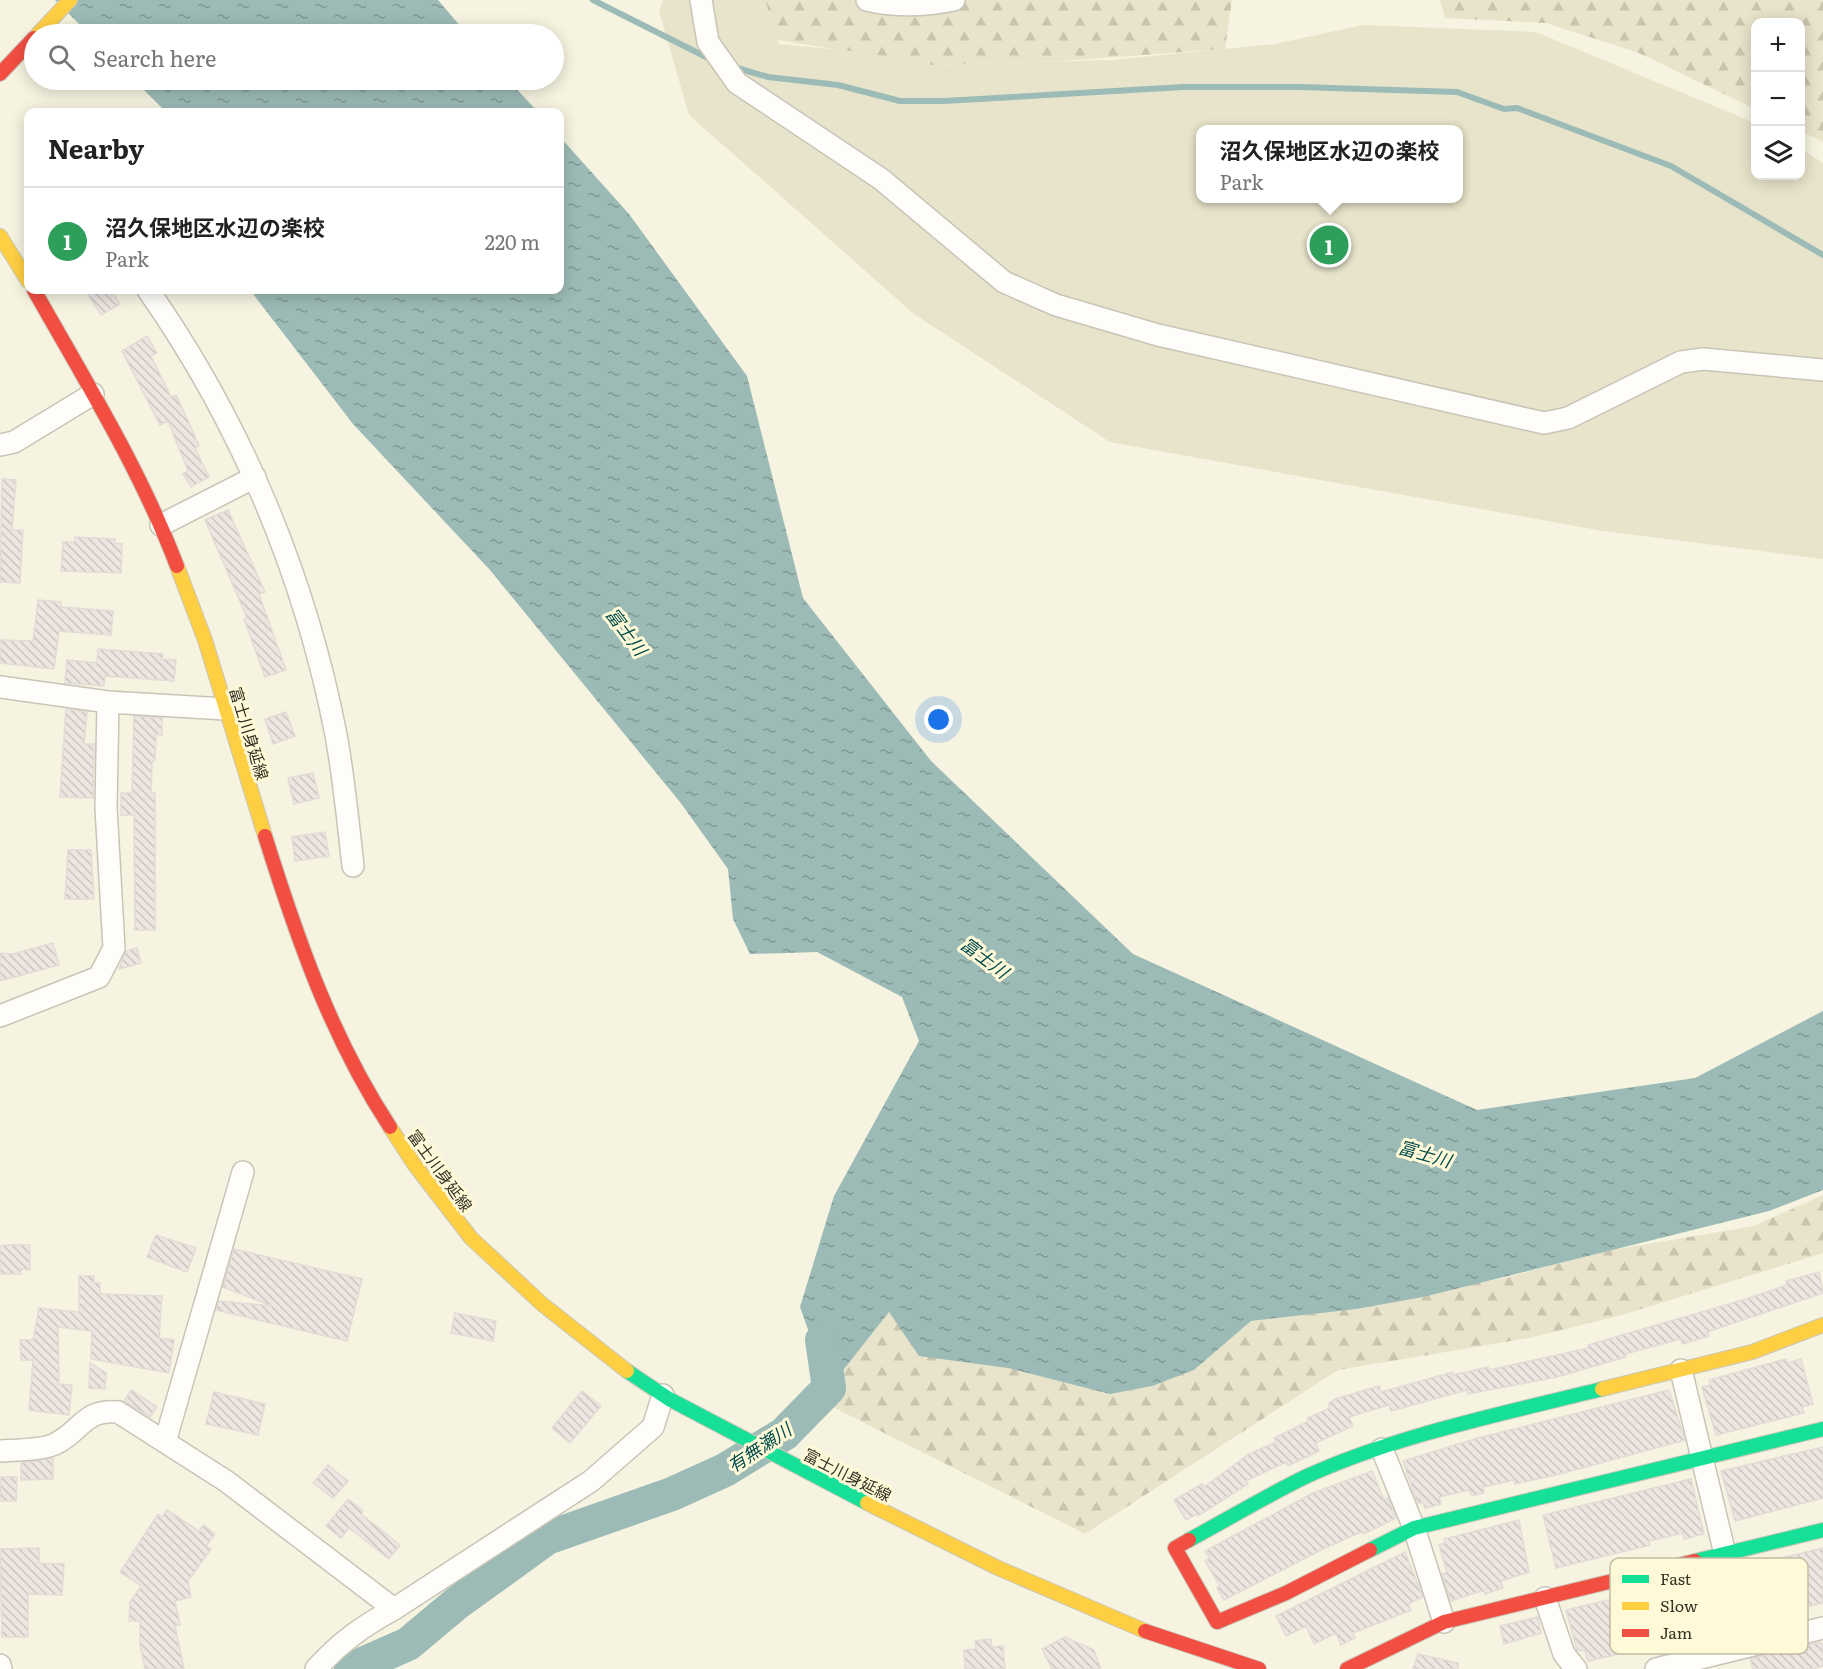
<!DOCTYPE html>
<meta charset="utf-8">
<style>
:root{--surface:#fff;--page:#f2f2f2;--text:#222;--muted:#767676;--line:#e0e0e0;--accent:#797667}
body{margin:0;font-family:Literata,"Noto Sans JP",serif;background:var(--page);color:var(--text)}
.controls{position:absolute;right:18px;top:18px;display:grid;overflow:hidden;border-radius:12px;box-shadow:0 3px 15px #0003}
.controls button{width:54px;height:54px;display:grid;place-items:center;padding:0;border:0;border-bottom:2px solid var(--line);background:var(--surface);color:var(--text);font:30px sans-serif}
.you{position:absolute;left:939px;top:720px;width:21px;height:21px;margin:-15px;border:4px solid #fff;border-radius:50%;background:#1a73e8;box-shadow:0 0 0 9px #1a73e833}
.badge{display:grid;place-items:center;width:39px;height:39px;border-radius:50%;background:var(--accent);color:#fff;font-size:20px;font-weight:700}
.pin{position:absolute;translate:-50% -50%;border:3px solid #fff;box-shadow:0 2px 6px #0006}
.popup{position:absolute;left:1196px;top:125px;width:267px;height:78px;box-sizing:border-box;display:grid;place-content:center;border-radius:12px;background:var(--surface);filter:drop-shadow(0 2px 4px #0005);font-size:20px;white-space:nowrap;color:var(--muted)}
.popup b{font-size:22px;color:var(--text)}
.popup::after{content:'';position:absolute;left:50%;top:100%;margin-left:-12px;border:12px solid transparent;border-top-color:var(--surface)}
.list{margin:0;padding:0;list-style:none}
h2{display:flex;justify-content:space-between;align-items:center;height:78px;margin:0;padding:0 24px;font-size:26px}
h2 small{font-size:20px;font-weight:400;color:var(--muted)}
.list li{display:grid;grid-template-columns:39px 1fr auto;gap:18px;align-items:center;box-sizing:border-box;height:108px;padding:0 24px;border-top:2px solid var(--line)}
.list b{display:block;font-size:22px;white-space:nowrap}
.list p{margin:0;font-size:20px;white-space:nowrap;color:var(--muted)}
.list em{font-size:20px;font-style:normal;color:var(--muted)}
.icon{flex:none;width:33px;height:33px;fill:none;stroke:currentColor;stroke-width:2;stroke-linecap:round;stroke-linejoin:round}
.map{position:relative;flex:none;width:1823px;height:1669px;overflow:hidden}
.search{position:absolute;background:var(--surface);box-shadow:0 3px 15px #0003;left:24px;top:24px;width:540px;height:66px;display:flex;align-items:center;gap:15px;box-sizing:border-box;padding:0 21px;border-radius:33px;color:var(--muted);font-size:22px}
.panel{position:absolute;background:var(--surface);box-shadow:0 3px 15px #0003;left:24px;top:108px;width:540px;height:186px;border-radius:12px}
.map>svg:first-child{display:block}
</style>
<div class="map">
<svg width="1823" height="1669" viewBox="0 0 1823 1669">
<defs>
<pattern id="forest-firs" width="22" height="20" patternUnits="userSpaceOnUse" patternTransform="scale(1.5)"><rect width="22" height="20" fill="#e8e4cb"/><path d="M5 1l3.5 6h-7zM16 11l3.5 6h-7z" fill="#c8c4ae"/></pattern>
<pattern id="water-ripples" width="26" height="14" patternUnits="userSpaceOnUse" patternTransform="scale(1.5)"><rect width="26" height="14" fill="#9cbbb6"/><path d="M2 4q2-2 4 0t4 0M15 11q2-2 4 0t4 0" fill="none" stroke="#809994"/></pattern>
<pattern id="building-back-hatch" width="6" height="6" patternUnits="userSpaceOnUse" patternTransform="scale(1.5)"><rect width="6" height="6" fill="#ece5e0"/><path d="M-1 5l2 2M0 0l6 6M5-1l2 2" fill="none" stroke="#cbc5c0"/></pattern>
</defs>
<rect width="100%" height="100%" fill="#f6f3e0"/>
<path fill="url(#forest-firs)" d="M765,0h467l-7,49 -164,12 -131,4 -152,-25z
M1440,0h383v142l-22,-11 -1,-109h-44l-1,87 -116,-56 -93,-30 -101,-5z
M1823,1195v58l-201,62 -93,23 -191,32 -253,164 -268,-135 72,-87 305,58 57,-49 249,-42 112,-29 142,-24z"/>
<path fill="#e8e4cb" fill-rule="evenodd" d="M663,0h102l14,44 83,8 68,13 181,-5 164,-16 88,-19 173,7 219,91 1,53h44l1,-27 22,14v396l-220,-28 -493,-89 -196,-128 -225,-199 -30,-104zM1200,130h258v68h-258z"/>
<path fill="url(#water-ripples)" d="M55,0h383l29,34h-378z
M134,80h374l30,32h-372z
M560,137l69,77 118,162 56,222 128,163 202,193 344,156 218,-32 128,-67v179l-54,21 -346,86 -67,12 -105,12 -57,49 -42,16 -42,8 -102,-26 -89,-12 -30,-44 -60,76 -29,-81 34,-111 85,-155 -17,-44 -85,-45 -67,2 -17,-35 -5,-50 -48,-67 -190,-232 -137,-146 -103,-134h310z"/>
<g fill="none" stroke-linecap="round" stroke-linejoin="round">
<path stroke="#9cbbb6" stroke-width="6" d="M593,0l117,59
M734,67l34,10 70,8 62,16h44l239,-14h117l157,5 47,17 13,-1 154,58 152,89"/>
<path stroke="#9cbbb6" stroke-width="34" d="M351,1669l57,-25 49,-41 90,-65 125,-44 53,-24 59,-36 45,-46 -7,-48"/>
</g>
<path fill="url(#building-back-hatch)" stroke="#e2dbd7" stroke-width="1.5" d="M85,290h26l9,14 -19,11z
M147,336l10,17 -6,3 20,41 5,-2 14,30 9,21 -4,2 14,29 -18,10 -8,-13 5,-3 -20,-50 -8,4 -38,-74z
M2,479l14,1 -4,50h11l-3,53 -20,-1z
M228,510l37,82 -6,2 27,76 -21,7 -21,-58 3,-1 -42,-98z
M75,537l40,2v4l7,1 -1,29 -60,-2 2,-29h12z
M38,600l23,2v5l52,4 -2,24 -52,-4 -5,38 -54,-6v-23l33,1z
M98,649l65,5 -1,5 14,1 -2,21 -69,-5 -1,10 -39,-3 2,-23 30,3z
M66,709l21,3 -3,32h10l-1,54 -33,-1z
M286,712l9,24 -22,8 -8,-25z
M134,716l28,2v17l-6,-1 -1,26 -3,2 -1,31h4v137h-20l-1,-115h-13v-22h11z
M313,773l6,25 -25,6 -6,-26z
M325,832l4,24 -34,5 -3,-24z
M68,850h23l3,49h-29z
M53,943l6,22 -59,16v-28l13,1z
M137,948l4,15 -22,6 7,-18z
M156,1235l40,13 -9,24 -40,-15z
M9,1245h21v25l-9,-1v5h-21v-28z
M234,1249l128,30 -15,62 -131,-31 3,-9 53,5 -49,-19z
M1819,1272l4,21 -116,39 2,4 -27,8 -1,-5 -56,15 1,3 -69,20 -89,17 -1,-4 -76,21 -2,-6 -40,12 4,9 -37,17 3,8 -31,15 -2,-4 -40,19 2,3 -50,32 -1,-2 -11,6 -12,-20 28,-16 2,3 45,-33 27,-12 -2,-4 35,-17 -2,-3 23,-10 -2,-4 7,-5 44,-13 2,6 72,-20v3l35,-8 1,3 100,-22 -1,-3 158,-46 41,-14 -1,-4z
M79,1276h15v7h6v11l62,2 -3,42 15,2 -5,33 -78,-14 1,-28 -34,-4 1,57 13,1 -3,30 -40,-5 4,-50h-12l-1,-20h13l6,-32 40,4z
M455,1313l41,8 -3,20 -42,-8z
M1786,1359l1,4 14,-4 12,45 -11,3 2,6 -88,22 -14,-48 9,-2 -2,-5z
M90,1363l16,10 -1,16 -16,-1z
M131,1390l26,17 -7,10 -26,-16z
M1669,1390l16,50 -125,34 -45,10 -1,-4 -31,7 1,6 -12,3 -3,-6 -30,7 2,7 -16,4 -2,-6 -5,2 -15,-43 75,-23z
M582,1391l19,15 -31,37 -18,-15z
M214,1392l51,12 -7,31 -52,-11z
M1823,1447v51l-88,23 -14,-50z
M53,1458v21l-32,1v-17z
M328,1465l20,16 -15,17 -20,-15z
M1372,1471l12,29 4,-2 8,20 -32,16 -1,-3 -42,19 -97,50 -7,-12 3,-2 -15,-25 5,-3 -5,-7 108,-58z
M1,1477h16l-1,24h-16z
M1691,1479l13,55 -20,5 -1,-6 -34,8 1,4 -94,23 -13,-53z
M348,1499l15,12 -2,3 39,31 -11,14 -40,-31 -8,10 -15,-12z
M167,1510l32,21 4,-6 12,9 -9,12 5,3 -23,32 3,16 -16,4 5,24 -5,1 9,43h-39l-5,-25v-23h-11l1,-19 11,-16 -21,-14 38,-58 4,3z
M1519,1520l10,52 -28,9 2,7 -18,6 -1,-4 -33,11 -9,-27 5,-2 -8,-27 6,-2 -1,-4z
M39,1548v15l25,1 -2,31 -34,-1v43h-26l-2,-88z
M1823,1548v55l-52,12 1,4 -13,3 2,8 -17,4 -1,-5 -36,8v-3l-119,27 -3,-10 -8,-1 -11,-40z
M1405,1552l18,45 -15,7 3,6 -58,23 2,5 -14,7 -5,-12 -22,11 -8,-18 -20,10 -10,-20z
M1538,1617l3,16 -37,11 -4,-18z
M1065,1637l29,13 7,19h-49l-10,-20z
M991,1639v8l12,-1 2,23h-40l-1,-19 12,-1 -1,-8z
M1820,1642l3,4v20l-11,3h-59l-3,-10z
M1418,1654l40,9v6h-45z"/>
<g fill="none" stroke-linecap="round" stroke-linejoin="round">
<g stroke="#c8c5b7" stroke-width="24">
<path id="street" d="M701,0l7,42 29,41 144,96 123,103 52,23 102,30 386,88 24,-5 113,-56 22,-3 120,11
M867,0c29,7 58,6 87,0
M148,290c93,133 157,285 188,445 8,43 12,87 17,131
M0,445l14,-3 79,-48
M161,525l94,-48
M0,687l108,15 117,7
M0,1016l99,-39 15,-29 -8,-140 2,-106
M1681,1370l44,184
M165,1442l78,-270
M1382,1449l32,79 30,94
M0,1451c14,-1 46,-1 57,-8 25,-13 27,-34 61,-31l108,69 168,128
M1545,1598l19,56 12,15
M0,1665l1,4
M316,1669c23,-26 47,-43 78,-60l197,-128 62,-54 10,-32
M1656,1669l167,-41"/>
</g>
<g stroke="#c8c5b7" stroke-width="16">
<path id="fast" d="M627,1371l42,28 198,104
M1189,1540c39,-21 77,-44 116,-63 91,-42 201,-64 297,-88
M1370,1550l44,-22 409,-99
M1695,1561l128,-31"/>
</g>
<g stroke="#c8c5b7" stroke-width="16">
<path id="slow" d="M38,34l32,-34
M0,236l28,45
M177,566l28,74 60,196
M390,1127l24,37 57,74 71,66 85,67
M1602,1389l150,-37 71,-27
M867,1503l131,65 147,63"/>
</g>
<g stroke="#c8c5b7" stroke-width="16">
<path id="jam" d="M0,74l34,-36
M34,290c51,90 106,179 143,276
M265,836c32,102 66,201 125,291
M1189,1540l-14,8 42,74 69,-29 84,-43
M1145,1631l114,38
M1347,1669l97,-47 251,-61"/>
</g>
<use href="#street" stroke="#fefdfa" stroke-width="21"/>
<use href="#fast" stroke="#16e098" stroke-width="14"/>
<use href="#slow" stroke="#ffcf43" stroke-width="14"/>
<use href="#jam" stroke="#f24e42" stroke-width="14"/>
</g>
<g text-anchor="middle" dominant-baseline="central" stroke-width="6" stroke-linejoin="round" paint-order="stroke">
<g font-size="16" fill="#353226" stroke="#fff9d7">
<text transform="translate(250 733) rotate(73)">富士川身延線</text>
<text transform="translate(441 1170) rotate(54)">富士川身延線</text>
<text transform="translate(848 1474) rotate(27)">富士川身延線</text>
</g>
<g font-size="18" font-style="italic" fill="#024c4e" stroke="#fff9d7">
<text transform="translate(627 631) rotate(53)">富士川</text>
<text transform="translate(985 957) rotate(37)">富士川</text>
<text transform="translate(1425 1153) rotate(16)">富士川</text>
<text transform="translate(759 1447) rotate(-34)">有無瀬川</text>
</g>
</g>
<rect x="1610" y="1558" width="198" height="96" rx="9" fill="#fff9d7" stroke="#c2bda2" stroke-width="1.5"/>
<rect x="1622" y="1575" width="27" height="8" fill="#16e098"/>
<rect x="1622" y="1602" width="27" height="8" fill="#ffcf43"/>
<rect x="1622" y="1629" width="27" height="8" fill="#f24e42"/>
<g font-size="16" fill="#353226">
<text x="1660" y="1585">Fast</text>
<text x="1660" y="1612">Slow</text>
<text x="1660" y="1639">Jam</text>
</g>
</svg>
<div class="controls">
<button>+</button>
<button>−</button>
<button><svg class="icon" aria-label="layers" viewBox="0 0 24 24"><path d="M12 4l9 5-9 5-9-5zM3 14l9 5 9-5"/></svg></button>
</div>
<div class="you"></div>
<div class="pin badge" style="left:1329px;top:245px;background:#2e9e5b">1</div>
<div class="popup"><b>沼久保地区水辺の楽校</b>Park</div>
<div class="search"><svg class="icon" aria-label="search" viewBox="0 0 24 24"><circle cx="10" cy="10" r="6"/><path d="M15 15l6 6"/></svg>Search here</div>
<section class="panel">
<h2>Nearby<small></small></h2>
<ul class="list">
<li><span class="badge" style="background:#2e9e5b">1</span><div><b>沼久保地区水辺の楽校</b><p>Park</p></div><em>220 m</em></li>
</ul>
</section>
</div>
